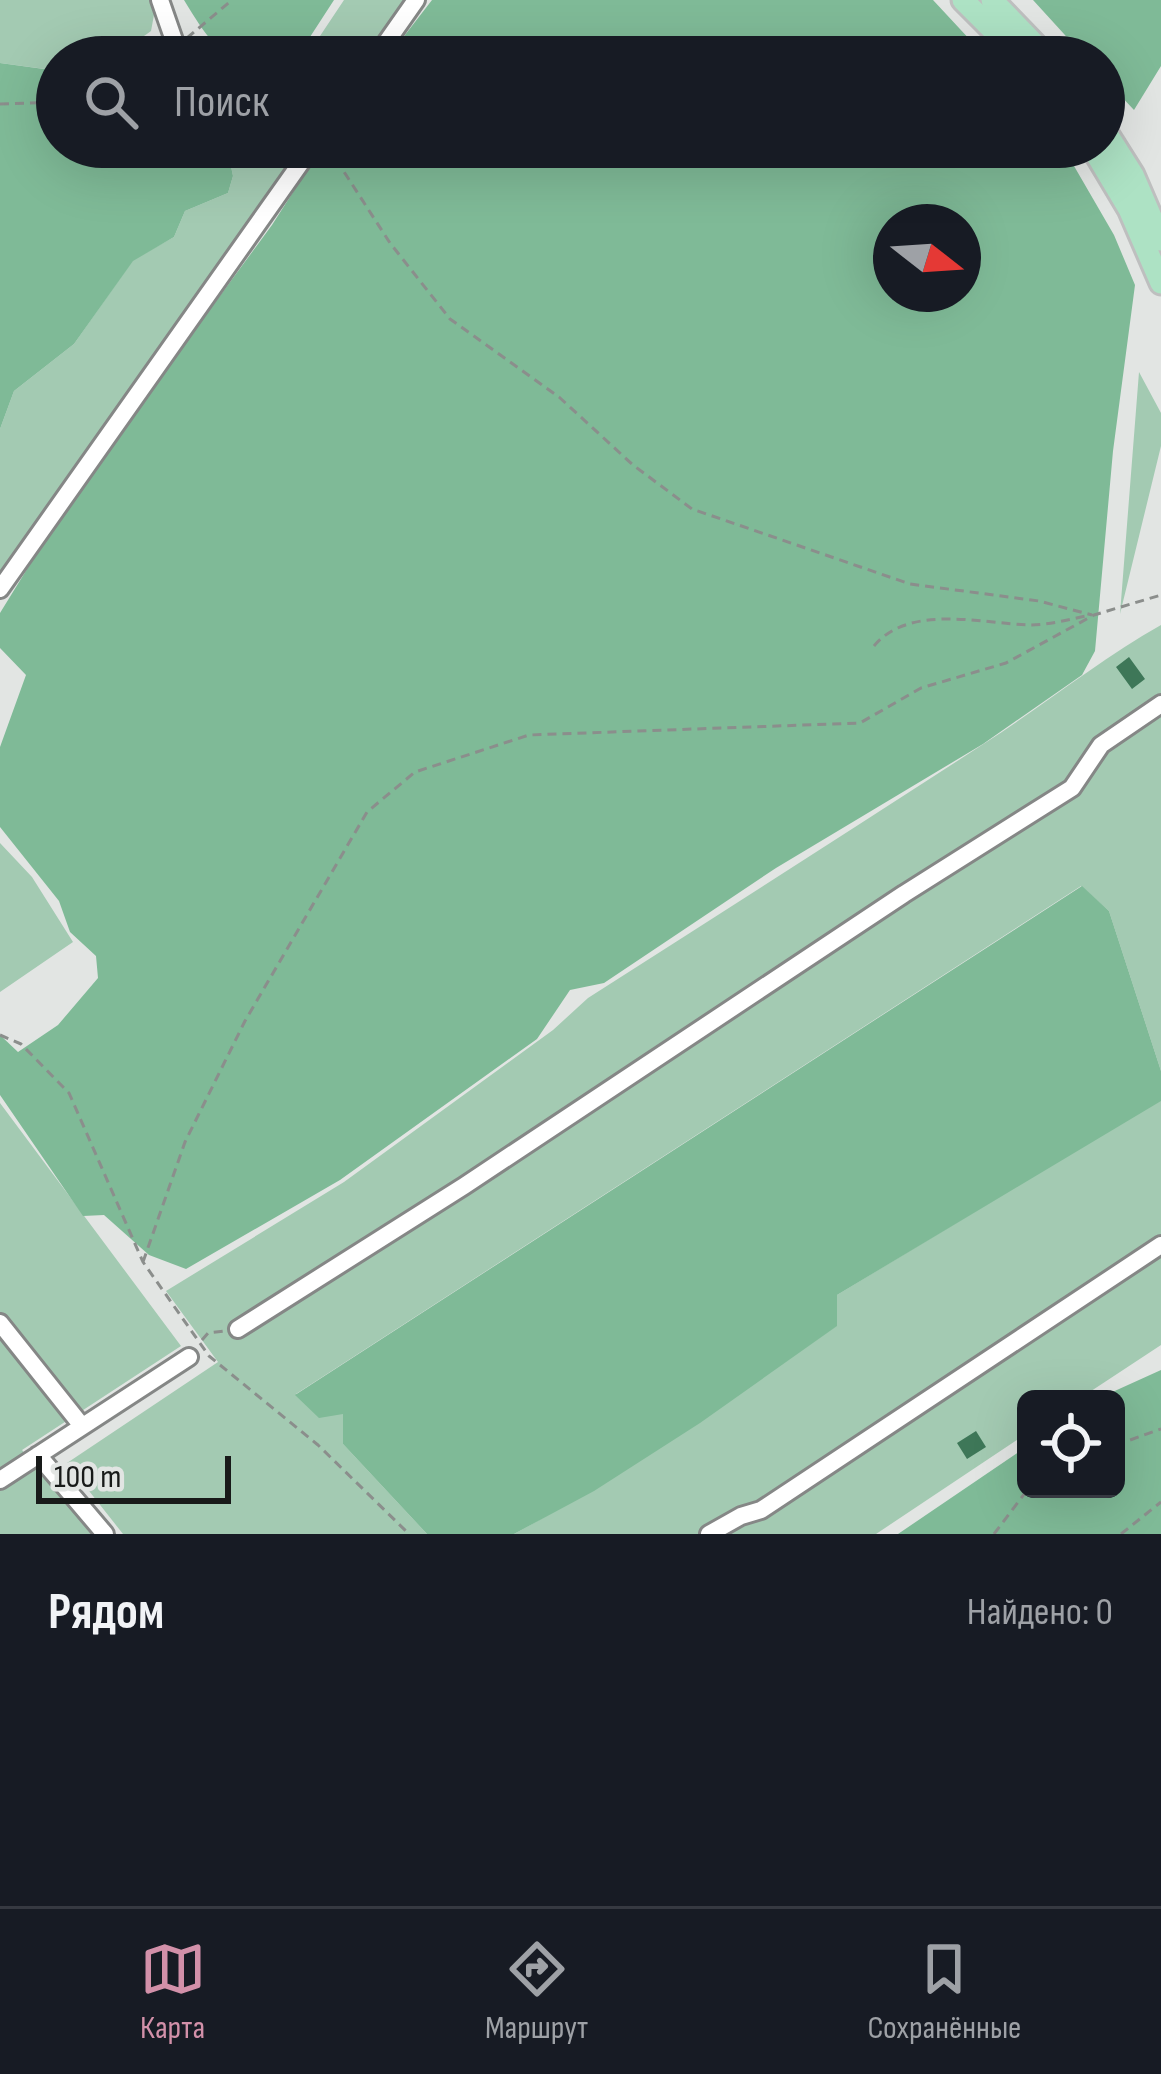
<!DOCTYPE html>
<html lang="ru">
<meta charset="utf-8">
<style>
:root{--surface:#171b24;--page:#20242c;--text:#f1f3f6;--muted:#9ea1a6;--line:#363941;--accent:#d290a9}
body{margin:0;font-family:"Sofia Sans Condensed",sans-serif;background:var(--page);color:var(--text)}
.controls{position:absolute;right:36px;bottom:36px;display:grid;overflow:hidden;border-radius:18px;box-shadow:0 12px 48px #0002}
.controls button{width:108px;height:108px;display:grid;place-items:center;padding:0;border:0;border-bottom:3px solid var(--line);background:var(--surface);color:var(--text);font:60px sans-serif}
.compass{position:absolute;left:873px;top:204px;width:108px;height:108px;border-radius:50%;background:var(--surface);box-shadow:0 12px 48px #0002;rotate:107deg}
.scale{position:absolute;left:36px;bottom:30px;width:195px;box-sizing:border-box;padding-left:12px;border:6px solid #181a19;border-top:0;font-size:33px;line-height:42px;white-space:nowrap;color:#181a19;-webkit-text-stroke:9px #e2e5e3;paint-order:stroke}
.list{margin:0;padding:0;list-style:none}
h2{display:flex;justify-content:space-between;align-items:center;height:156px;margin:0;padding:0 48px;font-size:51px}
h2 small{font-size:39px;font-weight:400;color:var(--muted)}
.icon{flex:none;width:66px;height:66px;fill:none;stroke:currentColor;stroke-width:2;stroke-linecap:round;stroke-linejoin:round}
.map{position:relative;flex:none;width:1161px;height:1534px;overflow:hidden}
.search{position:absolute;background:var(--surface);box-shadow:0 12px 48px #0002;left:36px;right:36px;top:36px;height:132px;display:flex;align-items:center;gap:30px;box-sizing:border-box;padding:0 42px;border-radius:66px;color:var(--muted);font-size:45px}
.sheet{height:372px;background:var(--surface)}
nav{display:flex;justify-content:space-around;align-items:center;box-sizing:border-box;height:168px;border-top:3px solid var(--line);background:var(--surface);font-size:33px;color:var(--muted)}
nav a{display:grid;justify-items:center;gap:6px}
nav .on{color:var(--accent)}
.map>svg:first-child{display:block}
</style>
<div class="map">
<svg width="1161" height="1534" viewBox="0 0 1161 1534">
<rect width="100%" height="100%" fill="#e2e5e3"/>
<path fill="#a3cab2" d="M0,0h153l3,4 -5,27c-27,21 -61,26 -94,26v9l-12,3 -45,-6z
M344,0h62l-40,57h-60z
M227,147h72l4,3 -303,427v-148l14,-38 60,-47 59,-84 41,-23 11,-26 43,-18 5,-17z
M1139,372l22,41v33l-41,168z
M1161,625v446l-52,-160 -28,-25 -785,508 47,19v31l84,90h-304l-56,-71 151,-101 -52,-71 178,-109 209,-152 35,-32c133,-85 265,-169 397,-255 59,-38 116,-84 176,-118z
M0,843l32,34 41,65 -73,50z
M1161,1099v246l-82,54h-53v35l-150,100h-362c113,-61 217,-134 322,-208l1,-31z
M0,1103l181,243 -159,104 69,84h-91z"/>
<path fill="#7fba97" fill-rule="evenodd" d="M184,0h150l-37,57c-73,0 -74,7 -113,-57z
M432,0h501l53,57h-598z
M1033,0h128v66l-27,44 -30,-32v-21h-19z
M0,63l44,6 13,-3v81h170l6,29 -5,17 -43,18 -11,26 -41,24 -59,83 -60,47 -14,38z
M322,147h741l51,88 21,50 -22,166 -18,200 -13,24 -99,69 -207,124 -172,115 -34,7 -33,49 -197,141 -154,89 -37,-14 -45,-40 -21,1 -83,-121v-60l18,17 40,-27 40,-47 -2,-22 -26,-24 -11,-31 -59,-74v-80l26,-72 -26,-27v-35l69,-112 203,-276zM891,222h72v72h-72z
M1082,886l27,25 52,160v30l-324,194v31l-137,97 -106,68 -80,43h-87l-84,-90v-30l-24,4 -24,-23z
M1161,1370v164h-263l128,-87v42h90v-90h-19z"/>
<path fill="#3e7758" d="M1129,657l16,22 -13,10 -16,-22z
M976,1431l10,16 -19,12 -10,-16z"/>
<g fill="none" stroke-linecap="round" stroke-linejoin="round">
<g stroke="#858786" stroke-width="22">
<path id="minor" d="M160,0l16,46 16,11
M376,57l40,-57
M0,589l312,-442
M0,1323l82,103
M238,1329l226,-143 440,-292 168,-106 29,-43 60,-41
M38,1455l67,79
M0,1480l189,-123
M709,1534l32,-18 20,-6 400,-265"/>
</g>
<g stroke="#bebfbf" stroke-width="27">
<path id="major" d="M963,0l57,57
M992,0l55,57
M1104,129l29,46 28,65
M1092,147l37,62 32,74"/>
</g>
<path stroke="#8b8e8c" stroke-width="3" stroke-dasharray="9 6" stroke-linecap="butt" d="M187,38l45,-38
M0,104l57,-2
M328,147l62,96 60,76 109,78 74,68 59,44 218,75 129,17 53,14
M874,646c35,-42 106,-23 155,-21 19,0 38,-5 57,-9
M0,1035l21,9 48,49 74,169 66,94 109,89 91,89
M143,1262l42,-120 60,-121 122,-209 48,-40 114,-37 331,-12 61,-35 85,-25 88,-48 67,-20
M202,1340l6,-7 17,-2
M1116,1445l45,-16
M994,1534l34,-45
M1121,1534l40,-32"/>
<use href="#minor" stroke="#fff" stroke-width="16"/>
<use href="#major" stroke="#ade2c4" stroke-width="21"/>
</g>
</svg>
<div class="controls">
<button><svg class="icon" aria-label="locate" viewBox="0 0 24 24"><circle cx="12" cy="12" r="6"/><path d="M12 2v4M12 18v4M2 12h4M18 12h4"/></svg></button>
</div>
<svg class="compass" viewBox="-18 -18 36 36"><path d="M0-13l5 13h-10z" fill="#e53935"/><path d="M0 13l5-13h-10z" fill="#9ea1a6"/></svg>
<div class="scale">100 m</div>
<div class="search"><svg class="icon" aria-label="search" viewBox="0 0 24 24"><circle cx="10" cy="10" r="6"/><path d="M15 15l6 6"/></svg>Поиск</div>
</div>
<section class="sheet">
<h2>Рядом<small>Найдено: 0</small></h2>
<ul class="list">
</ul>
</section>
<nav>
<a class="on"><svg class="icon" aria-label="map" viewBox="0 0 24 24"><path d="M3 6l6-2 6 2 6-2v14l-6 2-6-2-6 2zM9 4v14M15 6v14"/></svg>Карта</a>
<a><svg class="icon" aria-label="directions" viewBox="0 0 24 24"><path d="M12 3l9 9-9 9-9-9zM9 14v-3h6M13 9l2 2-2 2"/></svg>Маршрут</a>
<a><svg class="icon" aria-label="saved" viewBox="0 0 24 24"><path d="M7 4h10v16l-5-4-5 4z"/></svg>Сохранённые</a>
</nav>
